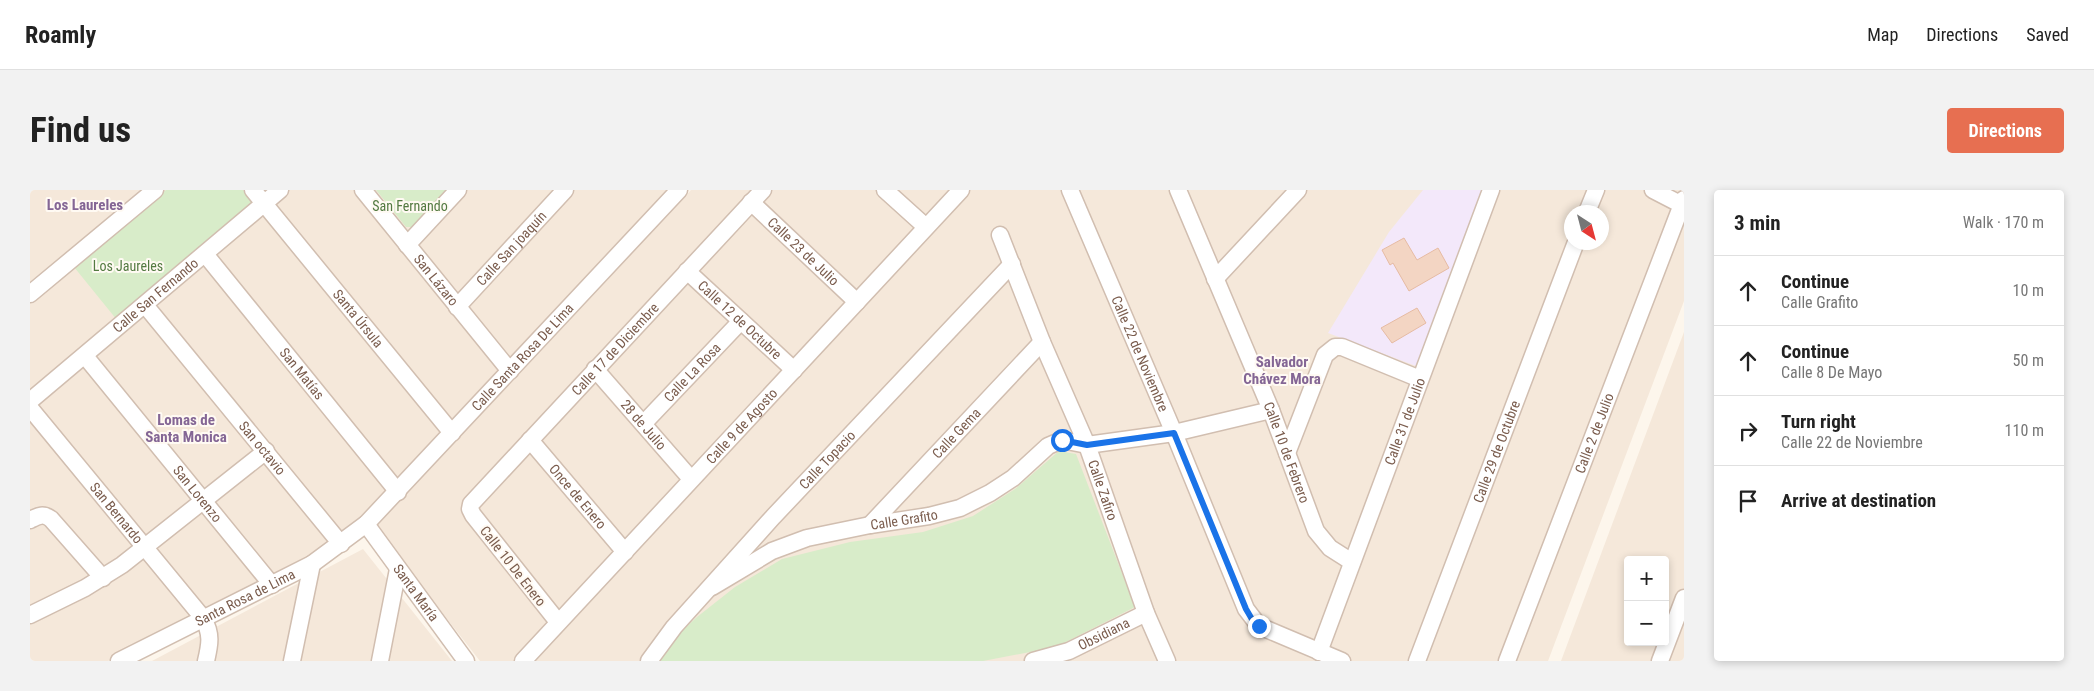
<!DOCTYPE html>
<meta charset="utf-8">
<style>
:root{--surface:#fff;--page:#f2f2f2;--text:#222;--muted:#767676;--line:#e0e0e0;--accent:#e76f51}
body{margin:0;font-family:"Roboto Condensed",sans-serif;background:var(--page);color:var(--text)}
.controls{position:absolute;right:15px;bottom:15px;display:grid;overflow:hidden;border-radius:5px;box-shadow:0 2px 8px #0003}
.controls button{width:45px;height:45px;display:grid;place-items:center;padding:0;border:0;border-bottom:1px solid var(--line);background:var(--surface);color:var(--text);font:25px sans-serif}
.compass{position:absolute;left:1534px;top:15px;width:45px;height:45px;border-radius:50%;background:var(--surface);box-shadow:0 2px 8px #0003;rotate:144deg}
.stop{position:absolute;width:15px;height:15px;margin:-11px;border:4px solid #1a73e8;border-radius:50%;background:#fff}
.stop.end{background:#1a73e8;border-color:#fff;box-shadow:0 1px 5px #0008}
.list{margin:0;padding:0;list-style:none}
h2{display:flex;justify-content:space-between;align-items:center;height:65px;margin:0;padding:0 20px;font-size:21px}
h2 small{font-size:16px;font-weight:400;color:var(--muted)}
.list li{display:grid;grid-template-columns:32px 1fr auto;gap:15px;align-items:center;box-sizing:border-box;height:70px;padding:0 20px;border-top:1px solid var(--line)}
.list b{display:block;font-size:19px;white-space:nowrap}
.list p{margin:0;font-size:16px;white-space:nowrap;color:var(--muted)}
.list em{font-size:16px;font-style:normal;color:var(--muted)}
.icon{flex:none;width:28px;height:28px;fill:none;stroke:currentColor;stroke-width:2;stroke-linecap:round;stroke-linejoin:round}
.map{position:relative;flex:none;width:1654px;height:471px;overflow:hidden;border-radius:5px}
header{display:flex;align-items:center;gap:30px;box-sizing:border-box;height:70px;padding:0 25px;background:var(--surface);border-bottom:1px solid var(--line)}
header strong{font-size:24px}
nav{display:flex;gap:28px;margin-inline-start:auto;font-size:18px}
.intro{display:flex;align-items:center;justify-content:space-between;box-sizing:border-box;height:120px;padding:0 30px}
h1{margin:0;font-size:35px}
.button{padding:12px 22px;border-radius:5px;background:var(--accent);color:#fff;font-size:18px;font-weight:700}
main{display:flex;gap:30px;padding:0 30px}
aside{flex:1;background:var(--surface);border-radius:5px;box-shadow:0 2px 8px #0003}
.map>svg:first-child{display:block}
</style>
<header>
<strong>Roamly</strong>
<nav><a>Map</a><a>Directions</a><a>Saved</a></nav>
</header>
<div class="intro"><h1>Find us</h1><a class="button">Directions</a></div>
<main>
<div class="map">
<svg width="1654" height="471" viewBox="0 0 1654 471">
<rect width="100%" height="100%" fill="#fdf6ec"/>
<path fill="#f5e8da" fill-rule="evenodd" d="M0,0h652l-323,328 -53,42 -198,101h-78z
M661,0h993v111l-136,360h-1068l-105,-134zM1542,22h30v30h-30z
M1654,142v329h-123zM1598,370h37v82h-37z
M333,359l89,112h-300z"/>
<path fill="#f3e8fa" d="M1393,0h59l-66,176 -88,-33 61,-101z"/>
<path fill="#d8ecc9" d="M136,0h77l12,14 -138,116 -43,-53z
M346,0h72l-34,37h-8z
M1029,261l17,3 59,153 -79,40 -73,14h-324l12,-20 26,-24 38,-30 47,-28 68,-17 73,-10 50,-16 42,-27z"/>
<path fill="#f3d5c3" stroke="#e6bba3" d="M1374,48l13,22 21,-12 11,20 -40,23 -16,-28 -3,2 -8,-15z
M1387,118l9,15 -34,20 -11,-15z"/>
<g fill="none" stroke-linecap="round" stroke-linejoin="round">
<g stroke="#d1beb0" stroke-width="19">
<g id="minor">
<path id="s1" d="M223,0l199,243"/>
<path id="s2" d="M333,0l147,181"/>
<path d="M855,0l41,37"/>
<path id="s3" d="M1040,0l104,243 72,176 13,17 83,35"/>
<path id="s4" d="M1148,0l93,220 45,121 14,17 22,14"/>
<path d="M1623,0l29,15"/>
<path id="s5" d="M721,12l106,100"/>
<path d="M1557,22l9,-22"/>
<path id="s6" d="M970,45l42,107 45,103 59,168 21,48"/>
<path d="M377,55l51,-55"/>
<path id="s7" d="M175,64l193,238"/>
<path id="s8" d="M657,81l107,99"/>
<path d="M1185,89l83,-89"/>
<path d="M0,104l125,-104"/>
<path id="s9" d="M115,115l196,239"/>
<path id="s10" d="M427,117l108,-117"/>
<path id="s11" d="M55,166l187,229"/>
<path id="s12" d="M565,179l96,110"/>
<path id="s13" d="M0,211l250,-211"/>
<path id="s14" d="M0,218l173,210c9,16 7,26 3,43"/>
<path id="s15" d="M614,233l97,-102"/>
<path id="s16" d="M500,250l95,112"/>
<path d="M1257,263l38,-98 10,-8h7l78,32"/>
<path d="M0,330c8,-4 13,-7 21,-1l52,59"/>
<path id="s17" d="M336,334l100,137"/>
<path id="s18" d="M840,335l172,-183"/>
<path id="s19" d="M682,397l60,-36 35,-13 63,-13 59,-9 31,-8 30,-15 23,-15 35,-32 14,-6 25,5 87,-12 97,-23"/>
<path d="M0,425l55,-27 37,-23 144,-114"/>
<path id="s20" d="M528,432l-85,-107 -3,-6 1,-5 292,-314"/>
<path id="s21" d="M1289,462l172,-462"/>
<path id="s22" d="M89,471l193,-97 54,-40 313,-334"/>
<path d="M262,471l20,-97"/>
<path d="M350,471l18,-92"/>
<path id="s23" d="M493,471l438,-471"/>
<path id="s24" d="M619,471l25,-34 99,-110 239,-253"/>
<path id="s25" d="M1003,471l36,-10 77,-38"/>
<path id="s26" d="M1387,471l159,-419"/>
<path id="s27" d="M1477,471l177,-462"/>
<path d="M1630,471l24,-63"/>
</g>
</g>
<use href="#minor" stroke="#fff" stroke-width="16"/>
</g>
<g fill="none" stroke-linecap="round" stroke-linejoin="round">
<path stroke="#1a73e8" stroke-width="6" d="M1032,250l25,5 87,-12 72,176 7,12 6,5"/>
</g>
<g text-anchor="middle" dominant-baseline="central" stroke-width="4" stroke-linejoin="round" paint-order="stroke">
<g font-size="14" fill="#537a41" stroke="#fffaf3">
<text x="380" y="16">San Fernando</text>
<text x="98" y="76">Los Jaureles</text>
</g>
<g font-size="14" fill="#7a5c4d" stroke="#fffaf3">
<text stroke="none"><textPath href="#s10" startOffset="80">Calle San joaquín</textPath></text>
<text stroke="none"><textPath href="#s5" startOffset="72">Calle 23 de Julio</textPath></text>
<text stroke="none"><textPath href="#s2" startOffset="116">San Lázaro</textPath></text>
<text stroke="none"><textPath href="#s13" startOffset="164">Calle San Fernando</textPath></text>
<text stroke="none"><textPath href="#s1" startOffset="166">Santa Úrsula</textPath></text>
<text stroke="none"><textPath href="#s8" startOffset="72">Calle 12 de Octubre</textPath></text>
<text stroke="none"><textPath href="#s20" startOffset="360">Calle 17 de Diciembre</textPath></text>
<text stroke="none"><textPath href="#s3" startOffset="178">Calle 22 de Noviembre</textPath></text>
<text stroke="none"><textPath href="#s22" startOffset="512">Calle Santa Rosa De Lima</textPath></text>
<text stroke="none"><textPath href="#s15" startOffset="70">Calle La Rosa</textPath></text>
<text stroke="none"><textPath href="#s7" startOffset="154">San Matías</textPath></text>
<text stroke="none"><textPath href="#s21" startOffset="246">Calle 31 de Julio</textPath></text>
<text stroke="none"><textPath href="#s12" startOffset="74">28 de Julio</textPath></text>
<text stroke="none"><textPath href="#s23" startOffset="321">Calle 9 de Agosto</textPath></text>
<text stroke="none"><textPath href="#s18" startOffset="126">Calle Gema</textPath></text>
<text stroke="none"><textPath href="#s27" startOffset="244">Calle 2 de Julio</textPath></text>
<text stroke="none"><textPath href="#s9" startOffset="185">San octavio</textPath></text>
<text stroke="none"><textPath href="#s4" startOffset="284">Calle 10 de Febrero</textPath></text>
<text stroke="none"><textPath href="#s26" startOffset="224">Calle 29 de Octubre</textPath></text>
<text stroke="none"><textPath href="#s24" startOffset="269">Calle Topacio</textPath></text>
<text stroke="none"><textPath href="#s6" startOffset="275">Calle Zafiro</textPath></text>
<text stroke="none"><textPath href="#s11" startOffset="178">San Lorenzo</textPath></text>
<text stroke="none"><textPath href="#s16" startOffset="74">Once de Enero</textPath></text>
<text stroke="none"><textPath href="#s14" startOffset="136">San Bernardo</textPath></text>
<text stroke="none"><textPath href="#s19" startOffset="206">Calle Grafito</textPath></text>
<text transform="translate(483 376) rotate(52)">Calle 10 De Enero</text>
<text stroke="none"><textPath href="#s17" startOffset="85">Santa María</textPath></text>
<text stroke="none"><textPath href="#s22" startOffset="141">Santa Rosa de Lima</textPath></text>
<text stroke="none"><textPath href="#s25" startOffset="76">Obsidiana</textPath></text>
</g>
<g font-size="15" font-weight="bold" fill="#846695" stroke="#fffaf3">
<text x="55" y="15">Los Laureles</text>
<text x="1252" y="172">Salvador<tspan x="1252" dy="17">Chávez Mora</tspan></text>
<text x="156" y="230">Lomas de<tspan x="156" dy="17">Santa Monica</tspan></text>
</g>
</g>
</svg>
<div class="controls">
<button>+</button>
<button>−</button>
</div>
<svg class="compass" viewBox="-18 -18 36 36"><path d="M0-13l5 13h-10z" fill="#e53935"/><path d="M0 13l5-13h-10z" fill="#767676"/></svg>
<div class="stop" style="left:1032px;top:250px"></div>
<div class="stop end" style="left:1229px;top:436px"></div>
</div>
<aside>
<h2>3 min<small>Walk · 170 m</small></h2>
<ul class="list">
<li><svg class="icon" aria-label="ahead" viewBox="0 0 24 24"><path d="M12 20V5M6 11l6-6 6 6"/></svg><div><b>Continue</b><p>Calle Grafito</p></div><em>10 m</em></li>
<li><svg class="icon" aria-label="ahead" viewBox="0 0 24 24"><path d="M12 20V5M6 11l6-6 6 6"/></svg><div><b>Continue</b><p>Calle 8 De Mayo</p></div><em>50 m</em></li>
<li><svg class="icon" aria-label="right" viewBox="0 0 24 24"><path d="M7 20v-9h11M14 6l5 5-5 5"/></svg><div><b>Turn right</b><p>Calle 22 de Noviembre</p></div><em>110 m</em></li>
<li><svg class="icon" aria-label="arrive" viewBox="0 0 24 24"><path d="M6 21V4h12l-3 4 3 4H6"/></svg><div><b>Arrive at destination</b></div></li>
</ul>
</aside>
</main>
